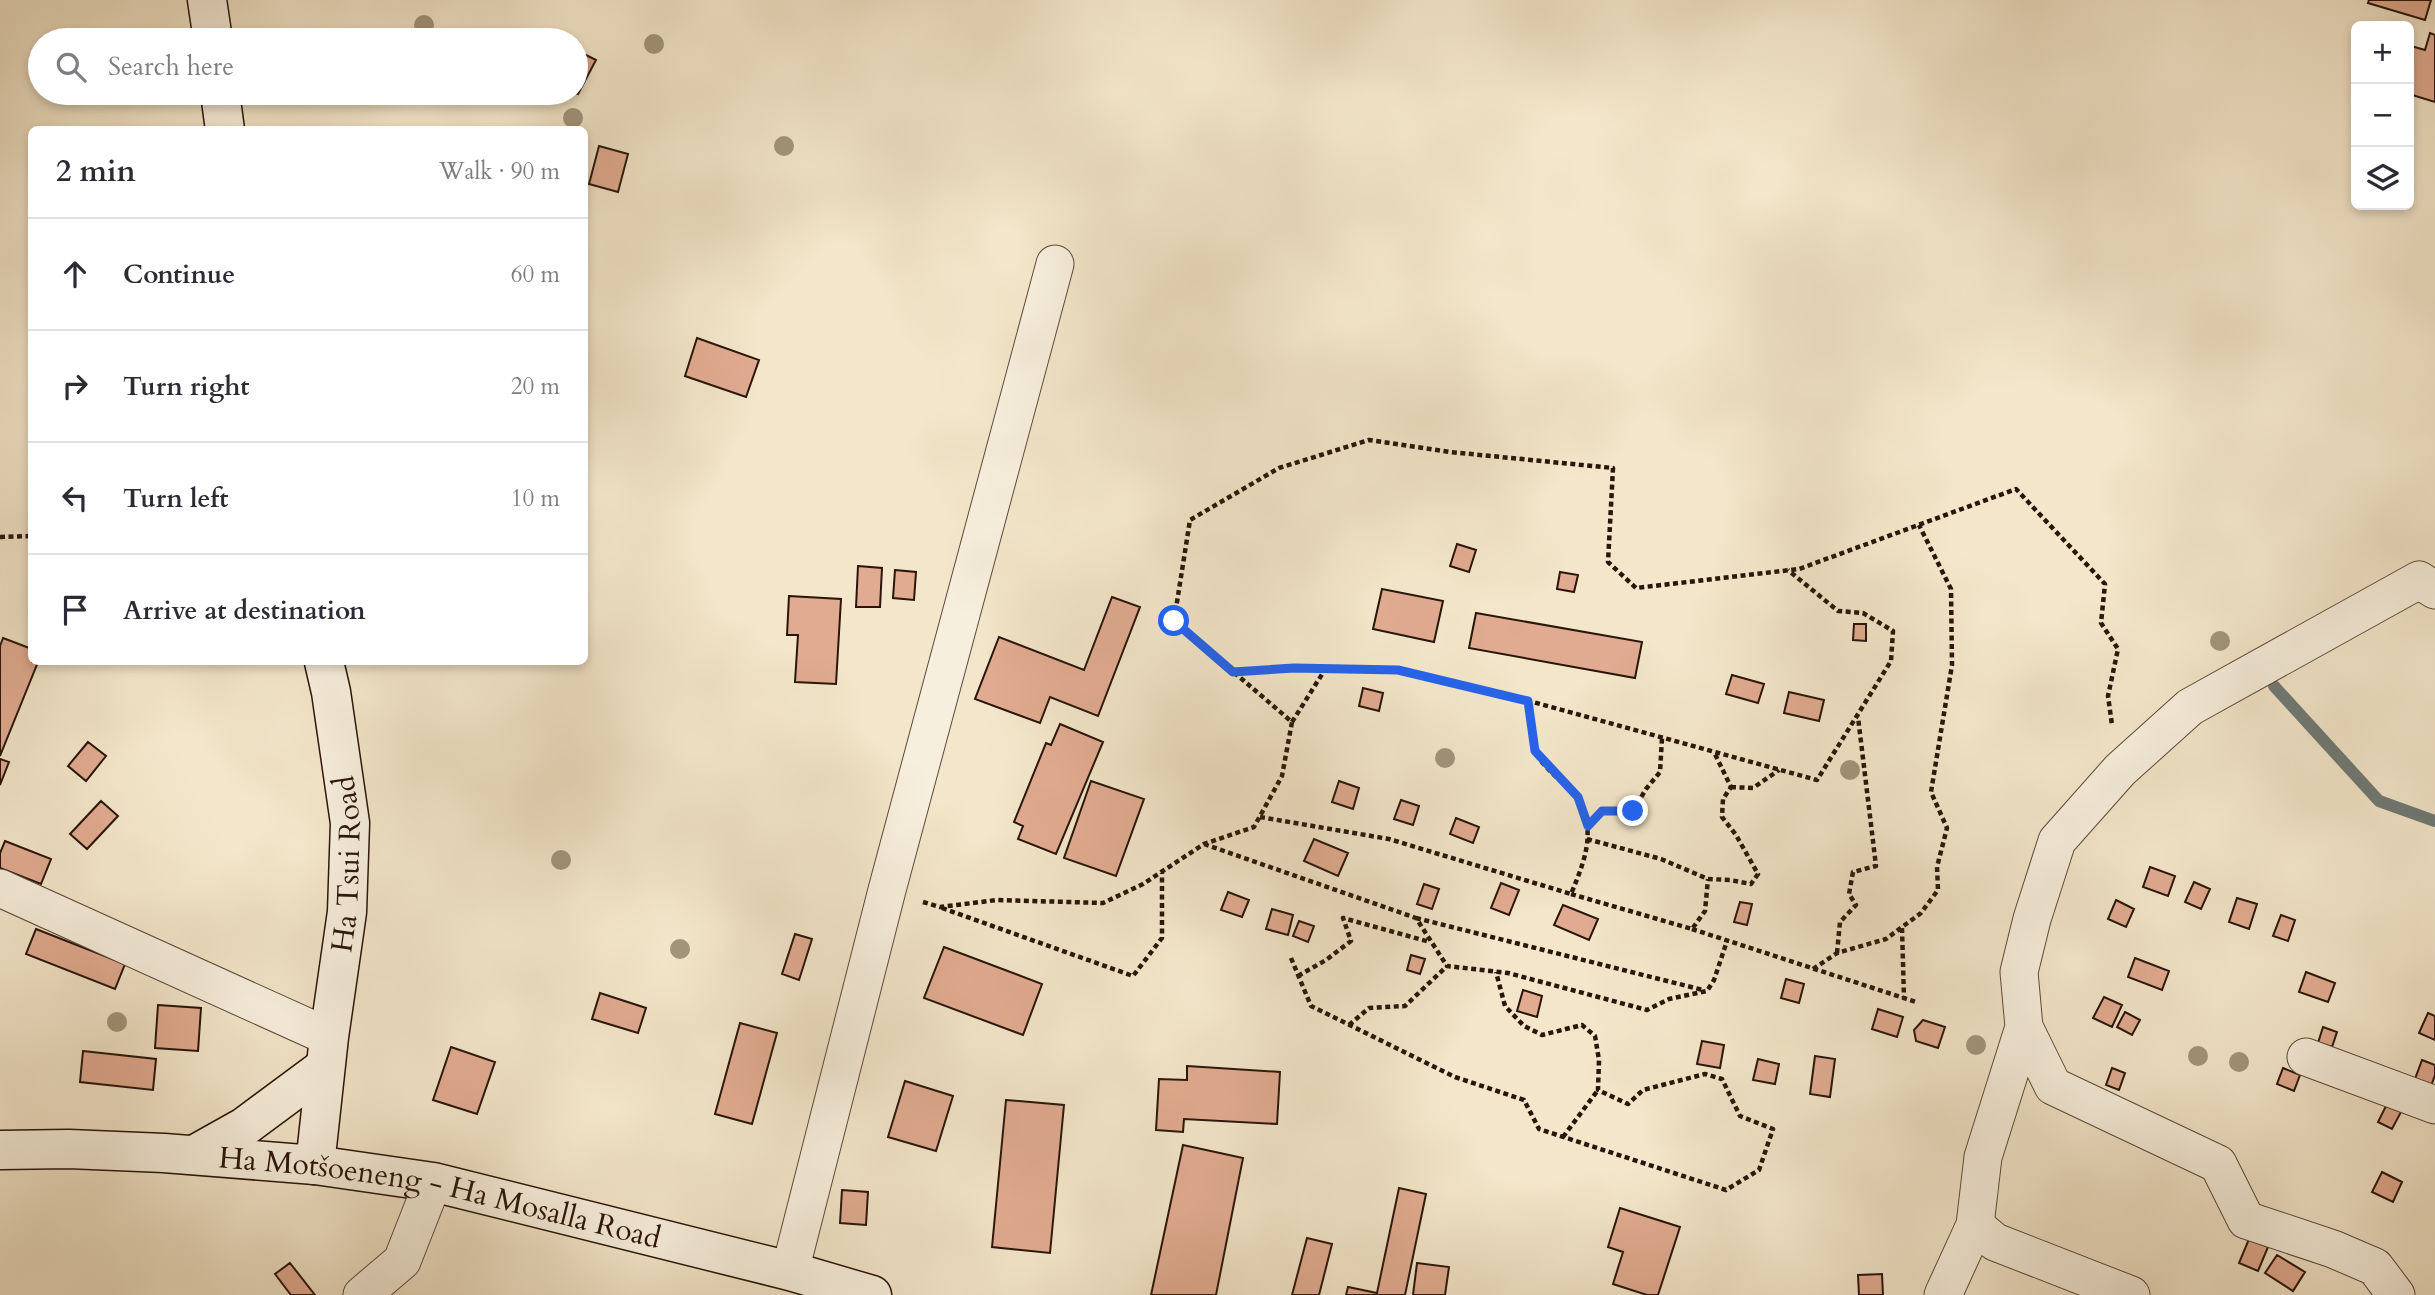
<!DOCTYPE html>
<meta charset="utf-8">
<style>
:root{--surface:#fff;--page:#f7f7f7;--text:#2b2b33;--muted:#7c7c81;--line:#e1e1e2}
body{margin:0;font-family:Cardo,serif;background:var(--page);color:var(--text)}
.controls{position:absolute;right:21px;top:21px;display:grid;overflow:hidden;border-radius:10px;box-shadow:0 4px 10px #0003}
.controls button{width:63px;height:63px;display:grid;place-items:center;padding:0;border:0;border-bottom:2px solid var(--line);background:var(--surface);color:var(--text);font:35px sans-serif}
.stop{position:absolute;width:21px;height:21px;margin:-16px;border:5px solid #2563eb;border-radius:50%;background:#fff}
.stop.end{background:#2563eb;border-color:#fff;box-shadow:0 2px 7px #0008}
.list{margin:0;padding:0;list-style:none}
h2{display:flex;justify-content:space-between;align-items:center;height:91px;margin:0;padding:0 28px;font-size:30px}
h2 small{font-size:23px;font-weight:400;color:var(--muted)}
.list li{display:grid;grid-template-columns:46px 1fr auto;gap:21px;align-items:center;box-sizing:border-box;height:112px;padding:0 28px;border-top:2px solid var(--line)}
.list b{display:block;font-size:26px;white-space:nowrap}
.list em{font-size:23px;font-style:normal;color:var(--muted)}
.icon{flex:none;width:38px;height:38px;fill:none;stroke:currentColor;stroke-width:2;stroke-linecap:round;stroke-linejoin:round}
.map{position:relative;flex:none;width:2435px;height:1295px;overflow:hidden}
.search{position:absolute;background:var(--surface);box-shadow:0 4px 10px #0003;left:28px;top:28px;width:560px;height:77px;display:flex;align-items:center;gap:18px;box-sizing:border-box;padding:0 24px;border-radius:38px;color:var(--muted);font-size:26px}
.panel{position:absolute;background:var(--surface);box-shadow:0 4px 10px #0003;left:28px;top:126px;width:560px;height:539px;border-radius:10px}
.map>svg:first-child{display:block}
</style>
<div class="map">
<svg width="2435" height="1295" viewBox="0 0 2435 1295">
<rect width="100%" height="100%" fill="#f3e6ca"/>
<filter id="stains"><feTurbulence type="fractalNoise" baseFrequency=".00286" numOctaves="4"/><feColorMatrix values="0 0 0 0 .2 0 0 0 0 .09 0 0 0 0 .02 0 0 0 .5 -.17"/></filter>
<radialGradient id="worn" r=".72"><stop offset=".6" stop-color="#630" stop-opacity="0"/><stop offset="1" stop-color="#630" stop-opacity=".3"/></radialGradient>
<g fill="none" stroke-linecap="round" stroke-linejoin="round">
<path stroke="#6f7a76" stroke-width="12" d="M2274,686l105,115 56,20"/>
</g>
<path fill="#e1ab91" stroke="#29150a" stroke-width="2" d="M2369,0h62l-6,20 -57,-17z
M2430,33l5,2v67l-26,-8v-39l2,-9 14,4z
M576,50l20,10 -18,34 -3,-1z
M599,146l29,8 -10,38 -29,-8z
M697,338l62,22 -13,37 -61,-21z
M1457,544l19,6 -7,22 -19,-6z
M858,566l24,2 -2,39h-24z
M895,570l21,2 -2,28 -21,-2z
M1560,572l18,3 -4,17 -17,-3z
M1382,589l61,12 -9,41 -61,-13z
M789,596l52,3 -5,85 -41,-2 3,-47h-11z
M1112,597l28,10 -42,109 -48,-19 -10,26 -65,-24 24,-62 85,33z
M1476,613l166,29 -7,36 -166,-30z
M1854,624h12v17l-13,-1z
M3,638l29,11v13h6l-38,94v-110z
M1732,675l32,9 -6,19 -32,-9z
M1363,688l20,5 -4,18 -20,-5z
M1789,692l35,8 -5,21 -35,-8z
M1060,724l43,18 -47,112 -38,-15 5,-13 -9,-4 32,-79 5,2z
M88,742l18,14 -20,25 -18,-15z
M0,759l9,3 -9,23z
M1091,781l53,18 -28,77 -52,-18z
M1339,781l20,7 -6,21 -21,-7z
M1401,800l18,6 -6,19 -19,-6z
M101,801l17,15 -31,33 -17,-15z
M1456,818l23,9 -6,16 -23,-9z
M1314,839l34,14 -10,23 -34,-15z
M5,841l46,18 -10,25 -41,-16v-15z
M2150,867l25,9 -7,20 -25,-9z
M2194,882l16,7 -9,20 -16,-7z
M1501,883l18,7 -10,25 -18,-7z
M1424,884l15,5 -7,20 -15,-5z
M1228,892l21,8 -7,17 -21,-7z
M2237,898l20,6 -8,25 -20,-7z
M2116,900l18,9 -8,18 -18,-8z
M1740,902l12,2 -5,21 -13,-3z
M1563,905l35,14 -9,21 -35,-15z
M1272,909l21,6 -5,20 -22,-6z
M2281,915l14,5 -7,21 -15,-5z
M1299,921l15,5 -6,16 -15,-6z
M36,929l89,35 -10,25 -89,-35z
M795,934l17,5 -13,41 -17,-6z
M944,947l98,37 -19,51 -99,-37z
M1411,955l14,4 -5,15 -13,-4z
M2135,958l34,13 -7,19 -34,-13z
M2306,972l29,11 -7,19 -29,-10z
M1786,979l18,5 -5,19 -18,-5z
M1523,990l19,6 -5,21 -20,-6z
M600,993l46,15 -8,25 -46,-14z
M2104,997l18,8 -10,22 -19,-9z
M158,1005l43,3 -3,43 -43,-3z
M1878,1009l25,8 -6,20 -25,-8z
M2125,1012l15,8 -8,15 -15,-8z
M2428,1013l7,3v24l-16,-7z
M1923,1020l22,7 -7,21 -22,-7 -2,-11z
M740,1023l37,10 -25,91 -37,-10z
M2323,1027l14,5 -5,15 -14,-4z
M1702,1041l22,4 -4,23 -23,-4z
M451,1047l44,15 -18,52 -44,-14z
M83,1051l73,8 -3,31 -73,-8z
M1815,1056l20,3 -5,38 -20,-3z
M1758,1059l21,5 -4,20 -22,-4z
M2422,1060l13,5v10l-4,11 -16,-7z
M1187,1066l93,6 -3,52 -93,-5 -1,13 -27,-2 3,-51 28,1z
M2112,1068l13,5 -6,17 -13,-5z
M2283,1068l17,7 -6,16 -17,-7z
M905,1081l48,15 -17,55 -48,-14z
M1006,1100l58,5 -14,148 -58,-6z
M2387,1104l14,8 -9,17 -14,-7z
M1183,1145l60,13 -27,137h-65z
M2382,1172l20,10 -9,20 -21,-10z
M1399,1188l27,6 -21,101h-59l2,-8 29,6z
M842,1190l26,2 -2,33 -26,-2z
M1620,1208l60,19 -22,68h-11l-34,-11 10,-32 -15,-5z
M1307,1238l25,6 -13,51h-27z
M2249,1239l19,8 -10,24 -19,-8z
M2277,1255l28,17 -12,19 -28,-18z
M290,1263l25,32h-24l-16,-21z
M1417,1263l32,4 -4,28h-32z
M1882,1274l1,21h-24l-1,-20z"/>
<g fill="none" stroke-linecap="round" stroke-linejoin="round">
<g stroke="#5c493a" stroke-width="39">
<path id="street" d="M0,888l329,149
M2024,1027l-41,130 -8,68 20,17 136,53
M2306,1057l129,48
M790,1271l97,-381 168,-626
M362,1295l40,-34 31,-79
M1943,1295l32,-70
M2396,1295l-21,-28 -42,-18 -87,-29 -28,-56 -165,-78 -29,-59 -5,-55 13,-53 25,-78 63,-71 70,-63 229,-127 16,10"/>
</g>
<g stroke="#29150a" stroke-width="41">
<g id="secondary">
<path d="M207,0l6,40"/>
<path d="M220,93l5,37"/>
<path id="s1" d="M0,1150l69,-1 95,4 151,12 118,17 357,89 82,24"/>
<path d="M194,1155l50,-28 81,-60"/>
<path id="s2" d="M315,1165l14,-128 18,-125 3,-89 -19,-131 -7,-30"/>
</g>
</g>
<path stroke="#29150a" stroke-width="4.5" stroke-dasharray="5 3.5" stroke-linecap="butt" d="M0,537l32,-1
M1233,672l61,-4 104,2 113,26 306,84 74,-119 2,-30 -30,-18 -25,-2 -50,-41
M1292,722l34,-54
M1731,787l22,1 26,-18
M1260,817l129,22 182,55c18,-43 29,-75 -8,-111 -9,-8 -24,-21 -28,-33 -6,-14 -5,-34 -7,-49
M1588,826l14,-15h31l13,-22 14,-17 2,-34
M1587,839l74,20 47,20 22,1 21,4 7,-10 -22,-39 -14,-18 1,-18 8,-12 -17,-35
M1204,844l212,74 31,48 61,7 139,37 22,-11 38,-8 7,-11 13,-39
M1571,894l121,35 13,-18 3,-32
M923,902l17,5 57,-7 106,3 40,-19 61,-40 50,-17 28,-51 10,-54 -118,-101 16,-101 89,-52 90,-28 81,12 163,16 -5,94 28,26 163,-19 217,-80 89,95 -4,39 17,26 -10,47 4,29
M942,908l191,68 29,-38v-65
M1416,918l287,72
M1902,928l2,70
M1692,929l224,73
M1837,953l3,-31 16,-17 -7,-11 4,-22 23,-6 -18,-149
M1291,958l20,48 144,71 69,23 15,29 187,61 33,-20 14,-41 -33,-13 -18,-37 -17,-5 -62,16 -15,14 -30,-14 1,-30 -4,-24 -13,-11 -40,10 -18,-9 -19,-20 -9,-34
M1813,969l24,-16 49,-14 35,-26 17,-23 -1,-23 10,-39 -16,-36 21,-127 -1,-76 -32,-64
M1298,976l28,-16 25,-19 -8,-23 87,24
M1349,1025l20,-17 36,-2 42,-40
M1563,1137l35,-47"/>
<use href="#street" stroke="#f7efdd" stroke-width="37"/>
<use href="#secondary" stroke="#f7efdd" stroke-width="38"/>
</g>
<g fill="#a1957b">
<circle cx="424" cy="25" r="10"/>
<circle cx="654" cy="44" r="10"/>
<circle cx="573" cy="118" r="10"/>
<circle cx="784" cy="146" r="10"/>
<circle cx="2220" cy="641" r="10"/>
<circle cx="1445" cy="758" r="10"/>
<circle cx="1850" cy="770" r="10"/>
<circle cx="561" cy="860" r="10"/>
<circle cx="680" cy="949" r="10"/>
<circle cx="117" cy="1022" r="10"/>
<circle cx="1976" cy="1045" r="10"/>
<circle cx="2198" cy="1056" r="10"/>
<circle cx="2239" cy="1062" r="10"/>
</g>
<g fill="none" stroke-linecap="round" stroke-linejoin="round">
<path stroke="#2563eb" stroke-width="9" d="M1174,621l59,51 61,-4 104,2 130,31 7,50 43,46 10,29 14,-15h31"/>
</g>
<g text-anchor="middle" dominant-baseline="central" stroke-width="7" stroke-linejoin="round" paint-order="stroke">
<g font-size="30" fill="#29150a" stroke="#f7efdd">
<text stroke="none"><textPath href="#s2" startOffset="303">Ha Tsui Road</textPath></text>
<text stroke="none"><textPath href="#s1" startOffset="444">Ha Motšoeneng - Ha Mosalla Road</textPath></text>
</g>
</g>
<rect width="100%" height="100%" filter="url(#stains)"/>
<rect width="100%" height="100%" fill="url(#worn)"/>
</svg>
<div class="controls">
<button>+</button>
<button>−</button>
<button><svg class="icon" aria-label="layers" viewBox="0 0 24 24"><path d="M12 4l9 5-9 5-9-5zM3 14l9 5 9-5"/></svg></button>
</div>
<div class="stop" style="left:1174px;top:621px"></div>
<div class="stop end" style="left:1633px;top:811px"></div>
<div class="search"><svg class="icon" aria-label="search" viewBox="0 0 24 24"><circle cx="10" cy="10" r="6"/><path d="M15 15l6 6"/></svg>Search here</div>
<section class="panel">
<h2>2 min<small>Walk · 90 m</small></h2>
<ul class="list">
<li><svg class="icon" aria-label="ahead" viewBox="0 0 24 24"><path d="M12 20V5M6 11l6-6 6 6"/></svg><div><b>Continue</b></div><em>60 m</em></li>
<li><svg class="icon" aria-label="right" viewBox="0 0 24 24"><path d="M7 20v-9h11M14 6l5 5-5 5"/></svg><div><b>Turn right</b></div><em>20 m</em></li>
<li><svg class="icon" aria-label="left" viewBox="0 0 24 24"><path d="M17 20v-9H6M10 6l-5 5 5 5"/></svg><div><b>Turn left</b></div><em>10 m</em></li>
<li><svg class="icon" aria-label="arrive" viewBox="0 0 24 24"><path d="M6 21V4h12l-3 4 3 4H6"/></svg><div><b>Arrive at destination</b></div></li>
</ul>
</section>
</div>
